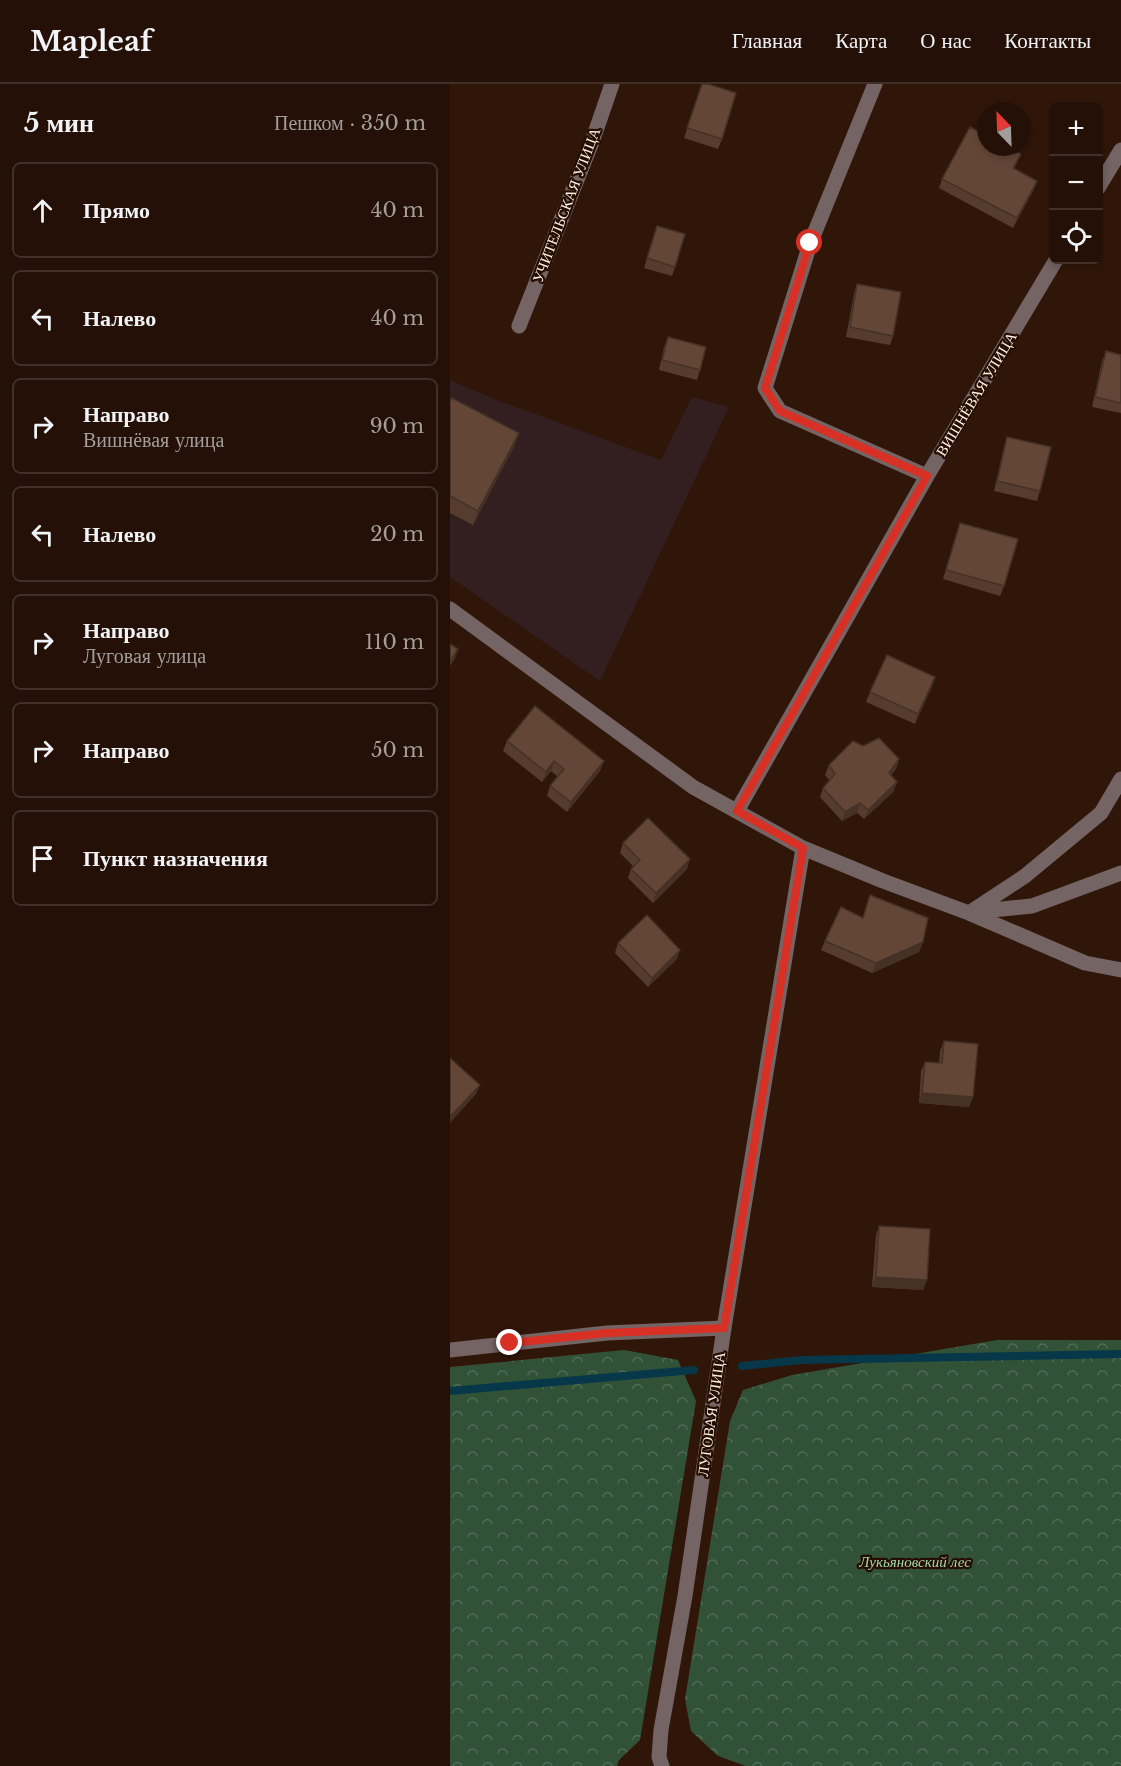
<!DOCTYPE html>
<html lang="ru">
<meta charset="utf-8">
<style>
:root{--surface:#241006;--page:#301e14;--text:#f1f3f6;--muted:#a39d9b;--line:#413028}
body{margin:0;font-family:"Libre Baskerville",serif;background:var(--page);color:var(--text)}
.controls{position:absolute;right:18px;top:18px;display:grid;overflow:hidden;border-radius:9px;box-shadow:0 3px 9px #0003}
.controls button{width:54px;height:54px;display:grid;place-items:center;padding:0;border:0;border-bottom:2px solid var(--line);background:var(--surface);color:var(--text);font:30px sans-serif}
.compass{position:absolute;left:527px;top:18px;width:54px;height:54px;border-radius:50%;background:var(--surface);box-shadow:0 3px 9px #0003;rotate:337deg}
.stop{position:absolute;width:18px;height:18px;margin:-14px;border:4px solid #d93025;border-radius:50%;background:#fff}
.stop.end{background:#d93025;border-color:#fff;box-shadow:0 2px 6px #0008}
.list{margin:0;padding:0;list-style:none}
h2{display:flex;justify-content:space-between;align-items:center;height:78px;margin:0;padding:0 24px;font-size:26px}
h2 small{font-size:20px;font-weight:400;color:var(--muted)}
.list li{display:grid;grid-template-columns:39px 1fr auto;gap:18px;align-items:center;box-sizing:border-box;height:96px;margin:0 12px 12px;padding:0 12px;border:2px solid var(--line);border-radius:9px}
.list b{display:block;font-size:22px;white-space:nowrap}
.list p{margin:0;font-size:20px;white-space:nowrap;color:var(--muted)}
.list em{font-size:20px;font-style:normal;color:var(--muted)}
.icon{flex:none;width:33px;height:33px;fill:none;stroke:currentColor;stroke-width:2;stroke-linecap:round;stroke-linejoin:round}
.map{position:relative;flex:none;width:671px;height:1682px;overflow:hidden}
header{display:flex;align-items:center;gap:36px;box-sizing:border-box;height:84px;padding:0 30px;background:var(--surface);border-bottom:2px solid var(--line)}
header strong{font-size:28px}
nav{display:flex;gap:33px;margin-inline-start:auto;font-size:21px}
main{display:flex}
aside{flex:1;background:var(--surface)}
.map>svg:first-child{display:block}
</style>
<header>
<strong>Mapleaf</strong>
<nav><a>Главная</a><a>Карта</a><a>О нас</a><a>Контакты</a></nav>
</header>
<main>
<aside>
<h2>5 мин<small>Пешком · 350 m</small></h2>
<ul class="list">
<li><svg class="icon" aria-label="ahead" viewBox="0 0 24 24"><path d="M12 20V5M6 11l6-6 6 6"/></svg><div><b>Прямо</b></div><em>40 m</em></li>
<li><svg class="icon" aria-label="left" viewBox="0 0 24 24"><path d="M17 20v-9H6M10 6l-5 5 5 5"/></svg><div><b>Налево</b></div><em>40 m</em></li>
<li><svg class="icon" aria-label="right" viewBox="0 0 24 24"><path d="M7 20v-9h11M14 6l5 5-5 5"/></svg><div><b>Направо</b><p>Вишнёвая улица</p></div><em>90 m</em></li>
<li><svg class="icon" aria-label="left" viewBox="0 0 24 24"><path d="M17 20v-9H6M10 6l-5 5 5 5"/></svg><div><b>Налево</b></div><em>20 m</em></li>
<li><svg class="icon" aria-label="right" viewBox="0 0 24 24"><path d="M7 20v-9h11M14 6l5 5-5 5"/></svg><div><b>Направо</b><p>Луговая улица</p></div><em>110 m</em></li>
<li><svg class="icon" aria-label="right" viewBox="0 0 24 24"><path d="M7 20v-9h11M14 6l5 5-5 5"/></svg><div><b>Направо</b></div><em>50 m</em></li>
<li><svg class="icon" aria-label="arrive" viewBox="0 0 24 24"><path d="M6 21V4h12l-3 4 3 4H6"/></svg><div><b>Пункт назначения</b></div></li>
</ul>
</aside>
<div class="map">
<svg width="671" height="1682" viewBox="0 0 671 1682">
<defs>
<pattern id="forest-crowns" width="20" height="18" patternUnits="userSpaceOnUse" patternTransform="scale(1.5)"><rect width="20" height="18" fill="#325238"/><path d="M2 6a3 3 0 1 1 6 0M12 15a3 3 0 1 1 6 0" fill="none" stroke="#516b55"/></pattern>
</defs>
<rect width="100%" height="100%" fill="#301608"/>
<path fill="#331f1f" d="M0,296l47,20 164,60 31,-63 37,10 -129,274 -150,-104z"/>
<path fill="url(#forest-crowns)" d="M547,1256h124v426h-375l-28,-10 -27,-25 -6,-32 45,-278 13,-31 49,-15z
M174,1266l54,10 18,41 -56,339 -21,20 -2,6h-167v-399z"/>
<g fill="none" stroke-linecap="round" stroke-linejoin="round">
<path stroke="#063849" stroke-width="8" d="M292,1282l60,-6 319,-6
M0,1307l244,-21"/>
<path stroke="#746464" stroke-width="15" d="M0,1266l157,-17 117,-5"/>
<path stroke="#746464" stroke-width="15" d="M425,0l-65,160 -45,144 15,23 147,65
M648,104l23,-38
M69,242l73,-184 20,-58
M0,525l243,178 110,61 80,33 86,32 116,50 36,7
M287,727l190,-335 129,-216
M522,828l60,-6 89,-33
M519,829l56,-37 76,-63 20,-34
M212,1682l-3,-9 2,-27 24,-134 39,-268 79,-480"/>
</g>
<path fill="#553c2e" d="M252,0l20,55 -4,10 -34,-11z
M567,79l-3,6 23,12 -4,10 -20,37 -74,-40 3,-9z
M207,142l18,41 -3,9 -28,-8z
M407,200l36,52 -3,9 -44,-8 8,-43z
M218,253l32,33 -3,10 -38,-10 5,-23z
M656,267l15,4v58l-29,-6 10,-46z
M0,317l69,32 -5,14 -41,78 -23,-12z
M557,353l33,54 -3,10 -43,-10 10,-44z
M510,439l44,63 -4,10 -57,-17z
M485,593l-20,47 -49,-22 4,-10z
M57,657l93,30 -33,41 -20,-16 3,-10 8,-9 -7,-6 -9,11 -39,-31z
M413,662l36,13 -3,10 -5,6 6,7 -4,10 -29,27 -7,-6 -15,8 -22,-24 3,-9 7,-7 -5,-6 4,-10z
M173,759l64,26 -34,34 -25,-25 3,-9 3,-2 -14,-14z
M412,834l61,24 -4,10 -47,21 -51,-23 4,-9z
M168,859l59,16 -29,28 -33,-34z
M494,957l29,56 -4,10 -50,-4 2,-32 4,-9 14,1 1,-12z
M429,1142l48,54 -4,10 -51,-3 4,-52z"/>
<path fill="#453126" d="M587,97l-4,10 -20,37 4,-10z
M69,349l-5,14 -41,78 5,-14z
M8,565l-3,10 -5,7v-4z
M485,593l-3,10 -17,37 3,-10z
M449,675l-3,10 -10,13 3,-9z
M104,677l-3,10 -9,11 4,-10z
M154,677l-4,10 -33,41 4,-10z
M447,698l-4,10 -29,27 4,-9z
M410,719l-3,10 -15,8 3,-9z
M240,775l-3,10 -34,34 3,-10z
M473,858l-4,10 -47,21 4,-10z
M230,866l-3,9 -29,28 4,-9z
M30,1001l-4,9 -26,29v-6z
M472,1009l51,4 -4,10 -50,-4z
M426,1193l51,3 -4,10 -51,-3z"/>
<path fill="#634636" stroke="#453126" stroke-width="1.5" d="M252,0h6l28,9 -14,46 -35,-11z
M520,43l16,8v12h22l13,7 -8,14 24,13 -20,37 -75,-39z
M207,142l28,8 -10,33 -28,-9z
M407,200l44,8 -8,44 -43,-9z
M218,253l38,10 -6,23 -38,-10z
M656,267l15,4v48l-26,-6z
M2,314l67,35 -41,78 -28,-15v-95z
M557,353l44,10 -11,44 -43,-10z
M510,439l58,16 -14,47 -58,-16z
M0,560l8,5 -8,13z
M437,571l48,22 -17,37 -48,-22z
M85,622l69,55 -33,41 -21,-16 14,-17 -10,-8 -8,11 -39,-31z
M429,654l20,21 -10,14 8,9 -29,28 -8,-7 -15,9 -22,-24 12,-14 -6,-9 24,-24 10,5z
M198,734l42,41 -34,34 -25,-24 9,-9 -17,-17z
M420,811l58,23 -5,24 -47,21 -51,-22 16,-34 22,11z
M197,831l33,35 -28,28 -34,-35z
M494,957l34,3 -5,53 -51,-4 3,-31 17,1z
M0,974l30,27 -30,32z
M429,1142l51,3 -3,51 -51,-3z"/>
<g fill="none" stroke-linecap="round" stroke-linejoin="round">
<path stroke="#d93025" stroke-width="8" d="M60,1259l97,-10 117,-5 79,-480 -66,-37 190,-335 -147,-65 -15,-23 45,-145"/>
</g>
<g text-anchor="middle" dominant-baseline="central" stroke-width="4.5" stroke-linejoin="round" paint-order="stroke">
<g font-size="15" fill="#fff0e8" stroke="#250d01">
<text transform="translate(116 121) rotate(-69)">УЧИТЕЛЬСКАЯ УЛИЦА</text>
<text transform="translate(526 310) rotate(-59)">ВИШНЁВАЯ УЛИЦА</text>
<text transform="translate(261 1330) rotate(-82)">ЛУГОВАЯ УЛИЦА</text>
</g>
<g font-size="15" font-style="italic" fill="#a0d9aa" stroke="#250d01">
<text x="465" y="1477">Лукьяновский лес</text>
</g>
</g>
</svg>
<div class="controls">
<button>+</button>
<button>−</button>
<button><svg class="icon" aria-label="locate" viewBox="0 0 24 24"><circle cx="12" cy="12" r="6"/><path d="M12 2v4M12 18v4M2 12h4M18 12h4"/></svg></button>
</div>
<svg class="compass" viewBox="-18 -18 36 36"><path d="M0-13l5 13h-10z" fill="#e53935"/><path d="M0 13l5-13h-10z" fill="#a39d9b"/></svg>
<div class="stop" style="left:360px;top:159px"></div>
<div class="stop end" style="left:60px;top:1259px"></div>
</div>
</main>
